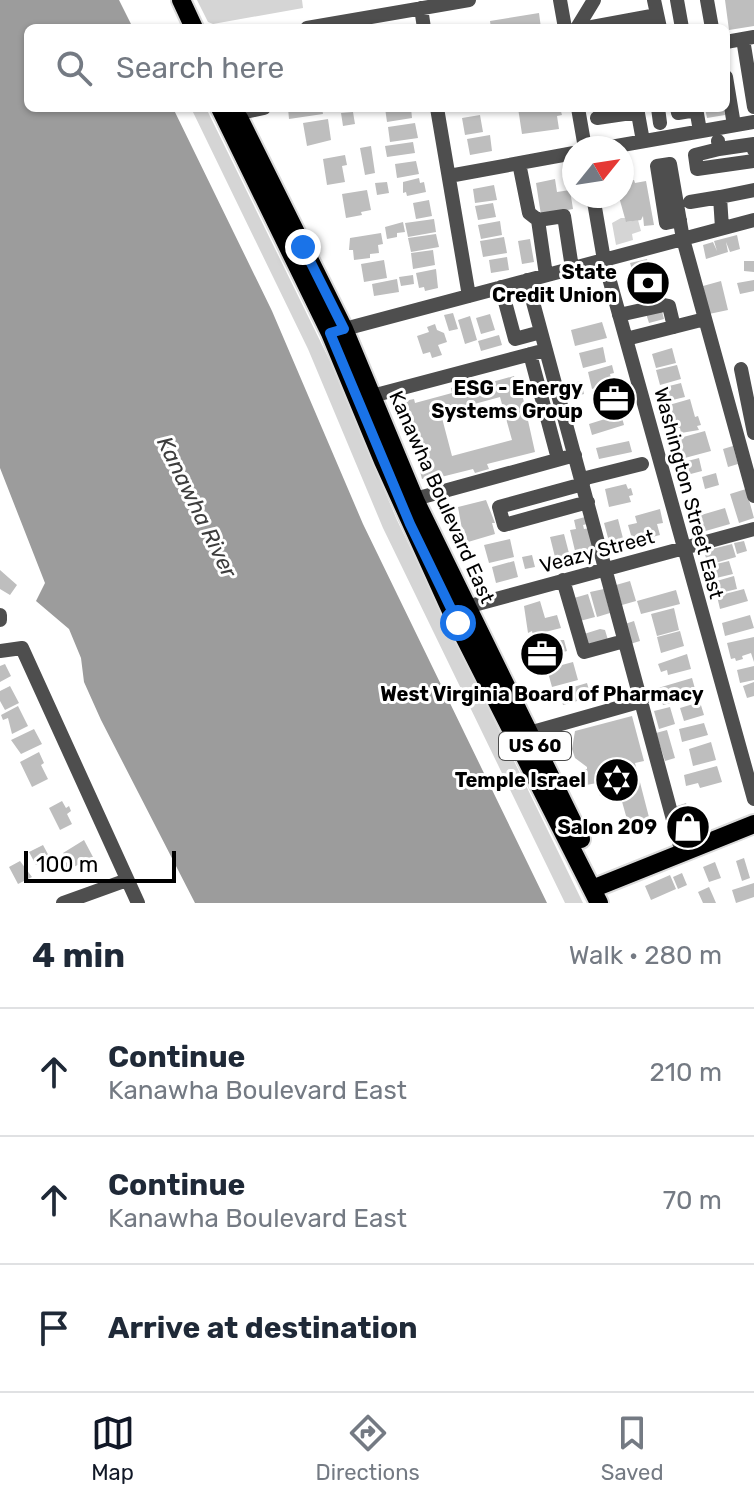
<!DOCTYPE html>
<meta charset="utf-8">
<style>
:root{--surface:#fff;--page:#f2f2f3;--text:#1f2937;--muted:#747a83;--line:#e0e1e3;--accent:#111827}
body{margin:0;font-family:Rubik,sans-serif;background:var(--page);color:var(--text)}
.compass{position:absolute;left:562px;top:136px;width:72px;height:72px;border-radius:50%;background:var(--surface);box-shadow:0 2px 6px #0004;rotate:60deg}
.scale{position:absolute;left:24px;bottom:20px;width:152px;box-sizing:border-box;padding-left:8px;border:4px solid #000;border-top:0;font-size:22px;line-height:28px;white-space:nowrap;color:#000;-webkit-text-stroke:6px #fff;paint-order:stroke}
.stop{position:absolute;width:24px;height:24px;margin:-18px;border:6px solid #1a73e8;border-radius:50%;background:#fff}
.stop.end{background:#1a73e8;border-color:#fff;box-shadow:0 2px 8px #0008}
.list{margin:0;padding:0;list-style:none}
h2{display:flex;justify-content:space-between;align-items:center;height:104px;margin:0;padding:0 32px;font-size:34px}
h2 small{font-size:26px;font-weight:400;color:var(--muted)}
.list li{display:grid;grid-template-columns:52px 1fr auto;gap:24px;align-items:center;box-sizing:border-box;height:128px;padding:0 32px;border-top:2px solid var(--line)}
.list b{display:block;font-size:30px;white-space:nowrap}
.list p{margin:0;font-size:26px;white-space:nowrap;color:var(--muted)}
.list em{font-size:26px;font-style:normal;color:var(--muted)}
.icon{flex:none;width:44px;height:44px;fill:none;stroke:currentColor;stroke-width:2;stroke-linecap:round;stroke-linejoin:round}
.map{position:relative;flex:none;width:754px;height:903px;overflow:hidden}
.search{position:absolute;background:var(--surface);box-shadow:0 2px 6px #0004;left:24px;right:24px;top:24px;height:88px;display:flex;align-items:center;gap:20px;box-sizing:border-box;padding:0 28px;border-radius:12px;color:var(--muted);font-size:30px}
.sheet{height:488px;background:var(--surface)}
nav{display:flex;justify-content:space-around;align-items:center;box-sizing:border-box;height:112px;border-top:2px solid var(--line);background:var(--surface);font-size:22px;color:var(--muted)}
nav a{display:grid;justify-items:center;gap:4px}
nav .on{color:var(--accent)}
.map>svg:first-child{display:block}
</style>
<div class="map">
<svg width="754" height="903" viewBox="0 0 754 903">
<rect width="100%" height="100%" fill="#fff"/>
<path fill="#d5d5d5" d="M197,0h105l1,8 -90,16 -5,-2z
M191,108h15l124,253 67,159 186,383h-18l-182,-375 -75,-179z
M621,218h4l2,4 11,-2 3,11 -9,3 1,6 -17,5 -4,-22z"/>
<path fill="#9c9c9c" d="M0,0h119l14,28h-105v80h145l99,203 91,213 184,379h-352l-94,-183 -17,-38 -3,-24 -12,-29 -33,-28 9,-18 -45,-115z"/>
<path fill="#bebebe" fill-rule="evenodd" d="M725,0h29v26l-25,4z
M539,13l2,15h-50l-1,-7z
M288,108h34l1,6 -34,5z
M385,108h26l1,10 -25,4z
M518,108h42l2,7 -5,1 2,13 -37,5z
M705,108h19l1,7 -18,3z
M353,112l2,12 -12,2 -2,-13z
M480,115l3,17 -18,3 -3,-17z
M328,119l3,21 -24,6 -4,-23z
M415,123l3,15 -28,4 -2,-15z
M490,135l2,16 -22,4 -3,-16z
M413,142l2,11 -28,4 -2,-11z
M371,146l4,27 -10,2 -5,-27z
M345,155l2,10 -5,1 3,16 -18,3 -4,-26z
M416,161l3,13 -22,4 -2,-14z
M419,178l1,5 4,-1 2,10 -19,4 -1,-4 -3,1v-11z
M555,179l2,13 13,-2 3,19 -32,6 -5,-32z
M634,180l1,3 11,-2 8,44 -10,1 -1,-10 -2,4 -15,2 -7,-25 3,-1v-14z
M387,182l2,11 -12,2 -2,-12z
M494,185l3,15 -22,3 -2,-14z
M367,190l4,20 -10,2 1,3 -16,3 -4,-24z
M429,200l3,16 -16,3 -3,-16z
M493,203l3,14 -18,3 -3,-14z
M434,219l2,13 -28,5 -3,-14z
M500,221l2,14 -21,4 -3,-14z
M403,222l2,10 -8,1v4l-10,2 -2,-12z
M381,233l2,11 -5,1 1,8 -9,1v4l-16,2 -1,-10h-4l1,-12z
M436,234l3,13 -28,5 -3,-14z
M737,235l3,14 -10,3 -4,-10 2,10 -22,7 -3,-14 10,-3 4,9 -3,-10z
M504,237l3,16 -24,4 -3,-16z
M530,239l4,23 -12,2 -4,-23z
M433,250l2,15 -22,4 -2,-16z
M507,257l2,13 -18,3 -2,-13z
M647,259l4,16 12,-3 2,10 -10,2 9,35 -15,4 -19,-60z
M384,260l3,18 -23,4 -3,-18z
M744,261h10v11l-10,-1z
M436,269l2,19 -13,3 -1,-4 -5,1 -3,-15z
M413,275l1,9 -13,2 -2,-9z
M397,279l2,13 -25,4 -2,-12z
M754,280v11l-14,3 -3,-11z
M721,281l7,29 -19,4 -6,-28z
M453,313l5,16 -9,2 -5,-16z
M490,314l5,16 -14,4 -5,-16z
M470,316l7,24 -12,4 -7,-24z
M602,322l5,16 -32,8 -4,-16z
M435,324l2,6 7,3 3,9 -9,3 4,10 -10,3 -2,-6 -7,2 -6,-18 12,-4 -2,-5z
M499,335l3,10 -21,6 -3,-10z
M603,347l3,15 -23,6 -4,-15z
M672,348l4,15 -20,5 -4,-14z
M612,365l2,8 -4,1 2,9 -20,6 -4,-17z
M677,365l4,14 -21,6 -4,-15z
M514,376l4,14 3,-1 14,63 -48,12 2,5 -14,4 -2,-4 -44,11v-3l-7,2 -11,-43 5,-1 -3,-9 -9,2 -6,-21 7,-2 -1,-4 10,-2 1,4 37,-10 -1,-5 15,-4 1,5zM500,397l12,43 -60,16 -10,-38 15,-4 -1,-5z
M581,381l3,13 -20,5 -3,-13z
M681,383l4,14 -21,5 -3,-14z
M614,391l4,15 -15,4 -4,-15z
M690,399l5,18 3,-1 3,9 -4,1 2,4 -18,3 -1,-5h-4l-7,-23z
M621,414l3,11 -32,10 -3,-11z
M705,431l6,20 -30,8 -3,-4 -2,-16z
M629,441l3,11 -33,7 -3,-11z
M733,446l5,18 -10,3 -5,-18z
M699,458l3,13 -19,5 -3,-13z
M716,473l3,12 -14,4 -3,-12z
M626,484l2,5 3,-1 2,7 -4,1 2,6 -22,5 -4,-18z
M746,489l8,29 -15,5 -9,-29z
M486,500l9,23h-3l3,11 -27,8 -4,-13h-2l-4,-22z
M725,508l5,16 -35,10 -4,-16z
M660,509l3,14 -6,1 3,11 -27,7 -5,-17 9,-2 -2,-7z
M585,517l2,7 -4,1 1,4 6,-1 5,22 -19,5 -6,-25 6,-1 -2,-9z
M618,519l7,27 -14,3 -7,-26z
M564,534l6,23 -14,4 -6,-24z
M510,539l4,18 -25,6 -5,-18z
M744,541l3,10 -10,3 -3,-11z
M732,544l4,13 -28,8 -4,-14z
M532,555l3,12 -10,2 -3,-12z
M514,561l4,16 -22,6 -4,-16z
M729,561l4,13 -21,5 -4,-13z
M0,570l17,15 -7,10 -10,-6z
M734,576l3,13 -21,5 -3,-12z
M630,581l6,20 -14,4 -6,-20z
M604,589l6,24 -13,4 -7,-25z
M744,589l4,12 -28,8 -3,-13z
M676,590l4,14 -39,10 -4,-13z
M588,594l7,23 -15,4 -6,-23z
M540,601l5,17 12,-3 4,13 -28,7 -1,-4 -4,2 -4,-27z
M674,608l5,22 -22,6 -6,-22z
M750,615l4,13 -29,8 -3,-13z
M634,621l6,20 -10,3 -5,-20z
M600,629l5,1 3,10 -20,8 -4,-14z
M680,631l4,15 -23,7 -4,-16z
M754,637v25l-3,-9 -9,3 1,3 -7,2 -1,-3 -4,1 -4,-16z
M557,640h7l3,11 -7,2 2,6 -18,4 -1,-5 -5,1 -2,-8 5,-1 -2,-6z
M687,654l4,15 -23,6 -1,-5 -6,2 -3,-8z
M573,662l5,18 -26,7 -5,-18z
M5,664l6,12 -11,6v-16z
M754,666v14l-14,3 -3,-13z
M692,678l5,18 -34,9 -5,-17z
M754,682v14l-7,2 -4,-12z
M587,683l4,14 -28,8 -3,-14z
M10,686l9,17 -14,7 -5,-9v-10z
M700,702l4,13 -20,6 -4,-13z
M18,706l10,20 -16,8 -4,-16 -5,2 -2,-5z
M670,707l5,17 -16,5 -5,-18z
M632,716l12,45 -9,2 16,62 -21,5 -11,-39 -19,5 -3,-13 -11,2 -4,-15 5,-1v-2l-12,-9 -3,-9 3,-18z
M704,723l4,12 -26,7 -3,-13z
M34,729l8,15 -21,10 -10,-14z
M667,730l8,28 -10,3 -9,-28z
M711,742l5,18 -23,6 -4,-17z
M39,752l5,11 -3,2 7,14 -16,8 -12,-25z
M717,766l5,16 -22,6 -2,-5 -12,3 -2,-11z
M62,801l4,7 3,-2 2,5 -4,3 5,10 -12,6 -11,-22z
M686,803l9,25 -13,4 -5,-26z
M84,840l9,17 -27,14 -4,-7 6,-2 -5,-9z
M43,845l7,13 -14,7 -7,-13z
M744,858l6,20 -8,3 -6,-20z
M20,861l12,16 -14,7 -9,-17z
M715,862l6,16 -12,4 -6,-15z
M682,873l5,12 -9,4 -5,-12z
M670,875l6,14 -25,11 -6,-14z
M754,883v14l-18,6 -4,-13z
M709,887l4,9 3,7h-13l-5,-11z"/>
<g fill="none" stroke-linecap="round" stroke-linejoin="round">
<g stroke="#dbdbdb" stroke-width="22">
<path id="major" d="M181,0l13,28
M220,108l110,225 53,128 68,150 148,292
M239,118l105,211 72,173 165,337
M592,889l162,-65"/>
</g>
<path stroke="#4e4e4e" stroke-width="14" d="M560,0l5,28
M654,0l6,28
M677,0l5,28
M707,0l5,28
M421,8l3,20
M592,27l65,-12
M307,28l162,-28
M577,28l17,-28
M743,39l11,68
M726,42l28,-5
M726,77l8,48
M437,108l32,188
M578,108l7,40
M637,108l6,33
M658,108l2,15
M677,108l1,5 18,-3
M696,108l4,23
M236,114l28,-6
M597,118l41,-6
M718,141l1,8 35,-5v6
M605,148l149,-26
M719,149l-24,6 2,14 57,-8
M519,163l10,50 9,7 8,55
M449,176l125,-23
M593,196l11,64 150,539
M690,202l30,-5
M538,220l26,-4 8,52
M680,220l-14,3 -9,-57 13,-2 13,75 71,257
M722,228l-2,-31 34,-7
M527,280l155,573
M501,287l14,52 26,-7
M619,315l45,-10 5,1 5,21
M337,331l417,-111
M626,339l79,-20
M530,354l28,105
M741,369l13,64
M372,396l174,-46
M582,479l60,-15
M583,484l-84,23 5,18 84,-23
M415,499l160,-44
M563,580l21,72 33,-9
M459,609l295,-80
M0,615v5
M0,651l22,-3 116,255
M529,733l113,-32
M63,903l64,-23"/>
<use href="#major" stroke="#000" stroke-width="18"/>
</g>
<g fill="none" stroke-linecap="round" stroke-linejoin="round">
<path stroke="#1a73e8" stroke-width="10" d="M303,247l41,82 -14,4 80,191 48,99"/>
</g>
<defs>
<g id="bank-disc" transform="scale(2.3)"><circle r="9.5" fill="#000" stroke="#fff"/><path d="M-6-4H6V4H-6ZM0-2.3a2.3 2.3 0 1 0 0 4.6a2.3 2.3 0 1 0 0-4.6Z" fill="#fff"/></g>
<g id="office-disc" transform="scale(2.3)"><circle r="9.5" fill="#000" stroke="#fff"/><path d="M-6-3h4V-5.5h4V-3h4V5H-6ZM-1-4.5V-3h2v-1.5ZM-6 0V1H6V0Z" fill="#fff"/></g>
<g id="synagogue-disc" transform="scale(2.3)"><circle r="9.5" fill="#000" stroke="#fff"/><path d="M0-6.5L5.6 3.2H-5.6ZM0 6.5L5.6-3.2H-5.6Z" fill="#fff"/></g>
<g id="shop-disc" transform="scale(2.3)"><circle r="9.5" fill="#000" stroke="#fff"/><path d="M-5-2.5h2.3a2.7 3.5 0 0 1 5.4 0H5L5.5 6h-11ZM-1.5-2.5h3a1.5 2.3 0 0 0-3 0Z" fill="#fff"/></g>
</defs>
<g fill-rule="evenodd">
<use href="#bank-disc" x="648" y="283"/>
<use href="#office-disc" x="614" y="399"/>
<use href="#office-disc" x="542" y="654"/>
<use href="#synagogue-disc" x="617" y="780"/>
<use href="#shop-disc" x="688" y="827"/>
</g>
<g text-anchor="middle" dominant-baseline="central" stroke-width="6" stroke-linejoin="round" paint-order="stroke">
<rect fill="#fff" stroke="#4c4c4c" stroke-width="2" x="499" y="732" width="72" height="28" rx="6"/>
<g font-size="18" font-weight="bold" fill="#000">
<text x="535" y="746">US 60</text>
</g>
<g font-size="20" font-weight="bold" fill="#000" stroke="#fff" text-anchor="end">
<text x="617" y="272">State<tspan x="617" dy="23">Credit Union</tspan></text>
<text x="583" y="388">ESG - Energy<tspan x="583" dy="23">Systems Group</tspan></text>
<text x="542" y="694" text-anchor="middle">West Virginia Board of Pharmacy</text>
<text x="586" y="780">Temple Israel</text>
<text x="657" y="827">Salon 209</text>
</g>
<g font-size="20" fill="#000" stroke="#fff">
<text transform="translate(689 493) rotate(75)">Washington Street East</text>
<text transform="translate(442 497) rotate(66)">Kanawha Boulevard East</text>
<text transform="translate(597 551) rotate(-15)">Veazy Street</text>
</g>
<g font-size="22" font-style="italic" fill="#3d3d3d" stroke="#fff">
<text transform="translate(197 507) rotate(64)">Kanawha River</text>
</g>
</g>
</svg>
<svg class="compass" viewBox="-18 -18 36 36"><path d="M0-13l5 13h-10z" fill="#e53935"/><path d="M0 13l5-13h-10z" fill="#747a83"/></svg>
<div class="scale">100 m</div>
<div class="stop" style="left:458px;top:623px"></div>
<div class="stop end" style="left:303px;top:247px"></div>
<div class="search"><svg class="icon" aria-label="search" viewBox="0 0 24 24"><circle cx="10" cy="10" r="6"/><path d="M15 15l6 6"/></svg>Search here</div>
</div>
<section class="sheet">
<h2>4 min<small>Walk · 280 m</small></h2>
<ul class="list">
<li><svg class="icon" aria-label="ahead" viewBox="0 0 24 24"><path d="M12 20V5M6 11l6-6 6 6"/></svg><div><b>Continue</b><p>Kanawha Boulevard East</p></div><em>210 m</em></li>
<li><svg class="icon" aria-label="ahead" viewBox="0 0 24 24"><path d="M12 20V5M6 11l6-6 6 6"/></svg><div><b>Continue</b><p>Kanawha Boulevard East</p></div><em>70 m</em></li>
<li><svg class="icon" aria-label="arrive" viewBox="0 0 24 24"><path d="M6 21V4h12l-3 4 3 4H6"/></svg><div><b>Arrive at destination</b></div></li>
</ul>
</section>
<nav>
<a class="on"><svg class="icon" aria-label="map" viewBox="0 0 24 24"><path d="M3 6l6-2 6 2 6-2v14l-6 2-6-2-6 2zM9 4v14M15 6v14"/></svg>Map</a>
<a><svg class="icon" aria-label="directions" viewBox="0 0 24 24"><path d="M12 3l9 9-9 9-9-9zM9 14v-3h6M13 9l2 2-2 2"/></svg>Directions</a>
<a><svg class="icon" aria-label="saved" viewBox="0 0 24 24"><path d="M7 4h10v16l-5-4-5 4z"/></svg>Saved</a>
</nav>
